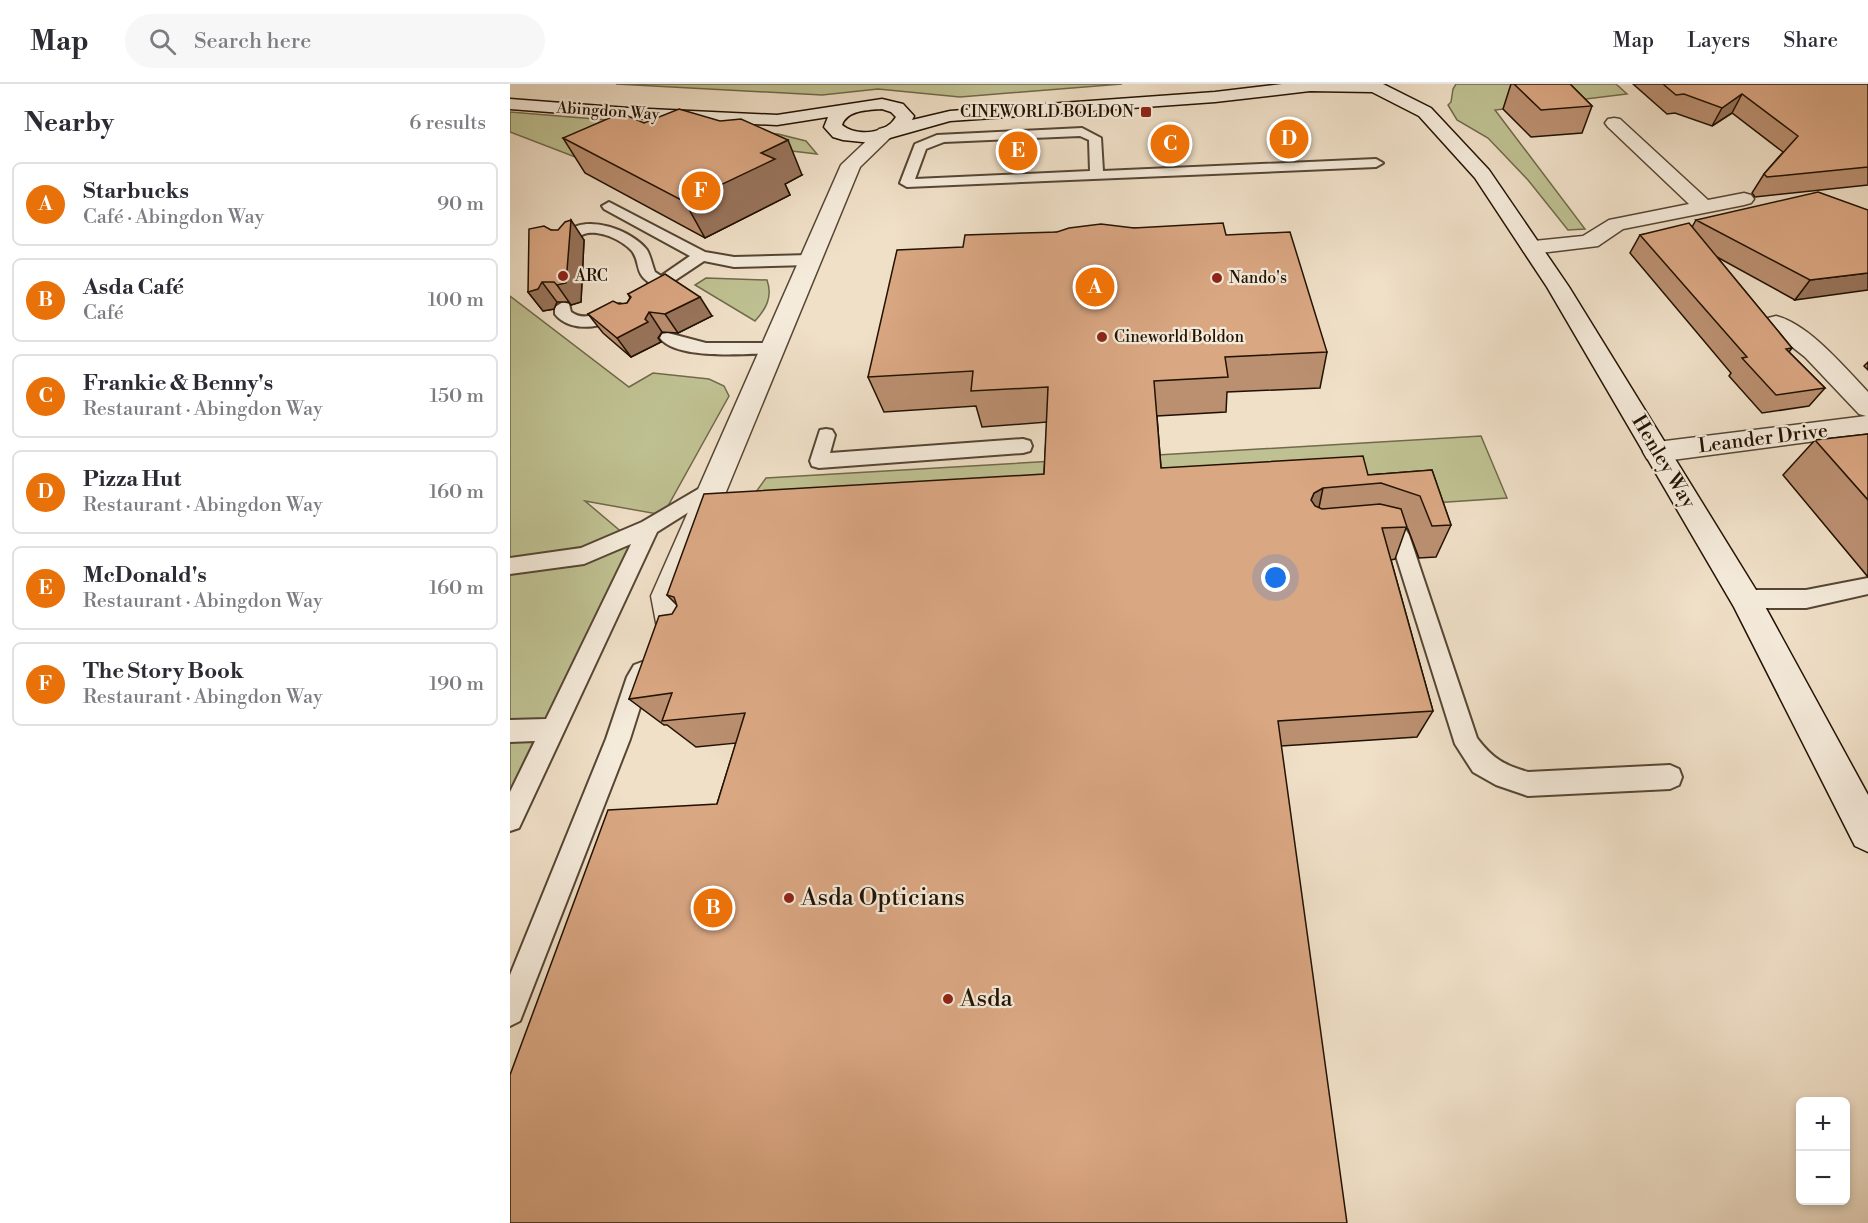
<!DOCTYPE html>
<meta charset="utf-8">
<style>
:root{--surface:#fff;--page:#f7f7f7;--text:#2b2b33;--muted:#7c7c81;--line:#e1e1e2;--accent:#8f2418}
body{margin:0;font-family:"Libre Bodoni",serif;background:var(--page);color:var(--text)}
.controls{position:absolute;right:18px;bottom:18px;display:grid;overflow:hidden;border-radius:9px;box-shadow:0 3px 9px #0003}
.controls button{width:54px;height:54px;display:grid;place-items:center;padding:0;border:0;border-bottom:2px solid var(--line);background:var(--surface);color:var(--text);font:30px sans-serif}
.you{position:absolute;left:766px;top:494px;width:21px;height:21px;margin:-15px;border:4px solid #fff;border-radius:50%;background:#1a73e8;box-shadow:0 0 0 9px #1a73e833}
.badge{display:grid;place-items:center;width:39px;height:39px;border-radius:50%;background:var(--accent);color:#fff;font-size:20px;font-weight:700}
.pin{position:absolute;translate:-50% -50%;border:3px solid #fff;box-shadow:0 2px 6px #0006}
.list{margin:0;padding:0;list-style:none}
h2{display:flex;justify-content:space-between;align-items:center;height:78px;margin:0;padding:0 24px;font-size:26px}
h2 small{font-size:20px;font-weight:400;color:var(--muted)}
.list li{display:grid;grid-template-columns:39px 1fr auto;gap:18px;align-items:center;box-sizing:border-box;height:84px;margin:0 12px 12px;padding:0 12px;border:2px solid var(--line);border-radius:9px}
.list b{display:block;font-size:22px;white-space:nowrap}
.list p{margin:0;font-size:20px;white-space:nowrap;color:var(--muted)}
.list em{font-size:20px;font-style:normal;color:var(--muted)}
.icon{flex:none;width:33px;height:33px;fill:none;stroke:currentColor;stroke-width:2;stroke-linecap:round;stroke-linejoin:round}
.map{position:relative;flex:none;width:1358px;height:1139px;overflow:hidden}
header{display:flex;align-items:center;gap:36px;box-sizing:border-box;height:84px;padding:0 30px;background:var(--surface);border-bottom:2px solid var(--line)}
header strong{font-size:28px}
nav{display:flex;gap:33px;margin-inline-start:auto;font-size:21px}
.search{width:420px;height:54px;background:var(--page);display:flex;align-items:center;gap:15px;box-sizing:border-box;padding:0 21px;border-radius:33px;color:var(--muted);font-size:22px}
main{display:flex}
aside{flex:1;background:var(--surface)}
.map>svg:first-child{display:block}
</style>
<header>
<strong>Map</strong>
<div class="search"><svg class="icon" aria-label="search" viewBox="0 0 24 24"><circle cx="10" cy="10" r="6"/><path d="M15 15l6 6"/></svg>Search here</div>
<nav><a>Map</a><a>Layers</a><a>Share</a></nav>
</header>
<main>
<aside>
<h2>Nearby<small>6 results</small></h2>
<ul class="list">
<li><span class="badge" style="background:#e8710a">A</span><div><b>Starbucks</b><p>Café · Abingdon Way</p></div><em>90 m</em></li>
<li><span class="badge" style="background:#e8710a">B</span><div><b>Asda Café</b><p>Café</p></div><em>100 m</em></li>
<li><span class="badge" style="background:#e8710a">C</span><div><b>Frankie &amp; Benny's</b><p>Restaurant · Abingdon Way</p></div><em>150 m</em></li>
<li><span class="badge" style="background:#e8710a">D</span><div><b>Pizza Hut</b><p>Restaurant · Abingdon Way</p></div><em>160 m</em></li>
<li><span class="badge" style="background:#e8710a">E</span><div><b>McDonald's</b><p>Restaurant · Abingdon Way</p></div><em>160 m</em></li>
<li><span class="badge" style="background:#e8710a">F</span><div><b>The Story Book</b><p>Restaurant · Abingdon Way</p></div><em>190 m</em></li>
</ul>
</aside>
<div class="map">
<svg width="1358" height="1139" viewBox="0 0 1358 1139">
<rect width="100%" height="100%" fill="#f0e0c8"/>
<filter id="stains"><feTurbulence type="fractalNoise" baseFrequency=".00333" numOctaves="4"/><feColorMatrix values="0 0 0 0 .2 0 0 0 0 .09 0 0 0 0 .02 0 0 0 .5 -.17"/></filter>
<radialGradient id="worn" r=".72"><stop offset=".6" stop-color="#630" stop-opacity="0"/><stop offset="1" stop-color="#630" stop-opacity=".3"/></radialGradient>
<path fill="#bfc192" stroke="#706a4a" stroke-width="1.5" d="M106,0h506l-162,13 -82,-8 -56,6z
M946,0h160l11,10 -132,16 90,119 -17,1 -40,-50 -40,-42 -31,-18 -9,-15 3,-3 2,-13z
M0,28l268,22 28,7 11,13 -119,-14 -102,25 -86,-33z
M196,194l61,2c6,17 -1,29 -12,41l-60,-36z
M0,212l119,91 24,-14 56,6 15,7 5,10 -66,119 -78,-14 59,50 -134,267z
M971,352l26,62 -149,10 -628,20 36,-50z"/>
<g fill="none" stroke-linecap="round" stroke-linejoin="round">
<g stroke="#564634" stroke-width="4">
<path id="lane" d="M572,44l19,10 2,33 273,-12 7,4 -7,4 -469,20 -7,-4 15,-39 22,-9zM570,52l9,4 1,31 -175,8 11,-30 18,-7z
M99,118l96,50 29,5 75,-2 8,5 -8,5 -75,2 -30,-6 -48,32h-12l-2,-3 8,-7c-16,-10 -9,-20 -18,-32 -10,-11 -33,-22 -48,-17 -6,2 -9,8 -13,13h-10l-2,-3c2,-4 4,-9 7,-12 21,-19 67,-1 81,18 4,7 5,15 8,22l6,4 29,-20 -86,-47 -2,-3z
M53,218l6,2 2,8c17,12 32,-4 49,-8l8,5c-15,19 -57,26 -73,5v-7z
M158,249l38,10h66l6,1 2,4 -2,4 -6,1c-26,1 -96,7 -112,-15l2,-4z
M316,345l6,1 3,5 -5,18 193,-14 7,2 2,5 -2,5 -7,2 -204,15 -7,-2 -2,-5 10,-31z
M202,397l7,2 3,5 -3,5 -62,39 -138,296 -9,3v-39l25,-51 -25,1v-22l36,-1 85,-175 -47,20 -74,10v-16l71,-10 61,-26z
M867,437l29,9 3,5 68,203c16,21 27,27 51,34l142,-7 9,4 3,8 -3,8 -9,4 -142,7 -32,-11 -23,-13 -18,-28 -64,-204 -21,-6 -3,-5 3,-5z
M1358,494v16l-62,14h-61l-8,-3 -3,-6 3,-6 8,-3h61z
M132,578l8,3 3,7 -5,10 -18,57 -110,282 -10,5v-51l96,-236 21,-62 7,-12z"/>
</g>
<g stroke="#564634" stroke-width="3">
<path id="street" d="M1104,34l6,1 88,81 36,-7 7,2 3,4 -3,4 -7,2 -121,24 -25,17 -8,1 -58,7 -8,-2 -3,-5 3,-5 59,-6 26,-16 80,-16 -81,-77 -3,-4 3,-4z
M376,43l7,2 2,4 -35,34 -177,429 7,37 -5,10 -11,4 -11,-4 -5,-10 -7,-37 190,-431 38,-36z
M1266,232c33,8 69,52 92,76v42l-211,28 -10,-3 -4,-7 4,-7 10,-3 209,-26 -7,-2 -54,-57 -37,-29 -4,-5 4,-5z"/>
</g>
<g stroke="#221202" stroke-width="3">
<path id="secondary" d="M772,0h101l48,24 58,62 80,117 187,303 112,205v57l-13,-6 -121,-239 -187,-320 -72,-109 -56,-62 -47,-24 -62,-1 -95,11 -265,19 -78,22 -29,-3 -10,-3 -9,-10 4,-10 -51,8 -149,-7 -118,-9v-10l118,9 149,7 105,-16 21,5 11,12 -2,4 38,-9 265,-19zM372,25l9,3 5,5c-10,17 -39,20 -54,8 5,-15 26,-15 40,-16z"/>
</g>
<use href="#lane" fill="#f5ebdb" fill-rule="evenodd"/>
<use href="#street" fill="#f5ebdb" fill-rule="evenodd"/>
<use href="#secondary" fill="#f5ebdb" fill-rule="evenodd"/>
</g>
<path fill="#bb9071" stroke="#221202" stroke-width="1.5" d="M1001,0h59l22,22 -10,27 -51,4 -28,-28z
M1123,0h235v101l-113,12 -3,-4 12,-19 19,-22 -51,-39 -20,13 -37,-13 -8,1z
M134,39l158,52 -17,9 5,11 -85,43 -120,-65 -22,-35z
M1358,126l-73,90 -78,-43 75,91 -3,4 36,36 -16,18 -47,7 -33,-37 2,-3 -101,-120 10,-18 52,-8 4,-7z
M624,144l92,7 101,117 -7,36 -93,4 -1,20 -69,4 4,52 207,7 64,-5 19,55 -15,32 -17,1 -11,-29 -2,-1 -11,31 -4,1 42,151 -16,26 -136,9 -564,58 19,-61 -40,4 -29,-22h-3l-35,-26 48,-93 -1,-2 -9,-9 377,-121 3,-52 -65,5 -6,-21 -92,6 -16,-35 95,-130 94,-15z
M41,146l33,10 -3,62 -10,3 -2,-3h-12l-3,7 -11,2 -15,-19z
M118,210l84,22 -34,17 -16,-1 -4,6 3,4 -30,15 -28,-24 -15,-19 39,-11 3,-5z
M1358,278v8l-4,-4z
M1358,350v143l-85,-102 32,-35z"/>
<path fill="#99755c" stroke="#221202" stroke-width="1.5" d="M1232,10l-10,19 -20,13 10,-18z
M278,56l14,35 -17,9 5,11 -85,43 -20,-36 76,-49z
M61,136l13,20 -3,62 -10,3 -14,-20z
M1358,189v17l-73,10 15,-20z
M32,198l15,20 -3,7 -11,2 -15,-19z
M190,213l12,19 -34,17 -13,-19z
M139,228l13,20 -4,6 3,4 -30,15 -14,-19 28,-19z
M813,404l-7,34 -5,-22 3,-7z"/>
<path fill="#daa783" stroke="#221202" stroke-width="1.5" d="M1004,0h56l22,22 -51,4z
M1153,0h205v83l-101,10 -3,-3 34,-38 -56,-42 -20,14 -38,-14 -8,1z
M169,25l41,12 21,-2 47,21 -27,13 14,6 -90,43 -122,-64 58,-25 23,10z
M1308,108l50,18v63l-58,7 -114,-60z
M61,136l-5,63 -9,2 -3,-3h-12l-4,7 -10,3 1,-63 15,-3 7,4h7l7,-8z
M713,139l3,12 64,-3 37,120 -102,5 3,20 -74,4 7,87 202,-12 5,19 64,-5 19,55 -19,1 -12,-30 -39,-13 -58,5 -9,5 -3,7 4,6 7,3 58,-5 21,5 6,18 -25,1 51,183 -155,10 69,502h-837v-148l98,-265 109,-6 28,-91 -83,8 10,-28 -43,6 30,-83 13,-2 5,-8 -3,-9 -7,-2 37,-101 340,-20 4,-87 -77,4 2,-20 -105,6 29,-127 66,-3 2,-12 92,-3 12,-4 32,-4 33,4z
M1179,139l103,125 -6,1 39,39 -49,7 -34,-37 5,-1 -107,-122z
M155,190l35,23 -35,17 -16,-2 -4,7 3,3 -31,16 -29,-24 25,-13 6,3 8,-1 4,-6 -3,-3z
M1358,350v66l-53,-60z"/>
<g fill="#8f2418" stroke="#f5ebdb" stroke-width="2">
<rect x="630" y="22" width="12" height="12" rx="3"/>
<circle cx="53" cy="192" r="6"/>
<circle cx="707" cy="194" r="6"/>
<circle cx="592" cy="253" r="6"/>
<circle cx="279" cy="814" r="6"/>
<circle cx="438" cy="915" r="6"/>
</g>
<g text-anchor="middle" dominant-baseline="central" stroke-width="4.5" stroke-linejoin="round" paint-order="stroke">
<g font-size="16" fill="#221202" stroke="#f5ebdb">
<text transform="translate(98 27) rotate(4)">Abingdon Way</text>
</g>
<g font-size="16" fill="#221202" stroke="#f5ebdb" text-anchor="start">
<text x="624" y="28" text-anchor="end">CINEWORLD BOLDON</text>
<text x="65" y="192">ARC</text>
<text x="719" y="194">Nando's</text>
<text x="604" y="253">Cineworld Boldon</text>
</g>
<g font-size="20" fill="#221202" stroke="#f5ebdb">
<text transform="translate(1253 355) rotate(-7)">Leander Drive</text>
<text transform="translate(1153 378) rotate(59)">Henley Way</text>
</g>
<g font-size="24" fill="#221202" stroke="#f5ebdb" text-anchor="start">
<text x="291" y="814">Asda Opticians</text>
<text x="450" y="915">Asda</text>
</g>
</g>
<rect width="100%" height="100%" filter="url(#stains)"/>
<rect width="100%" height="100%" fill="url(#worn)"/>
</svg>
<div class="controls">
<button>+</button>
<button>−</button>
</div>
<div class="you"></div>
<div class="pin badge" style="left:585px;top:203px;background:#e8710a">A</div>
<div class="pin badge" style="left:203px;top:824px;background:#e8710a">B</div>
<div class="pin badge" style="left:660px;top:60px;background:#e8710a">C</div>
<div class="pin badge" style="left:779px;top:55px;background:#e8710a">D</div>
<div class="pin badge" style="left:508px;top:67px;background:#e8710a">E</div>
<div class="pin badge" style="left:191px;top:107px;background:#e8710a">F</div>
</div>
</main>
